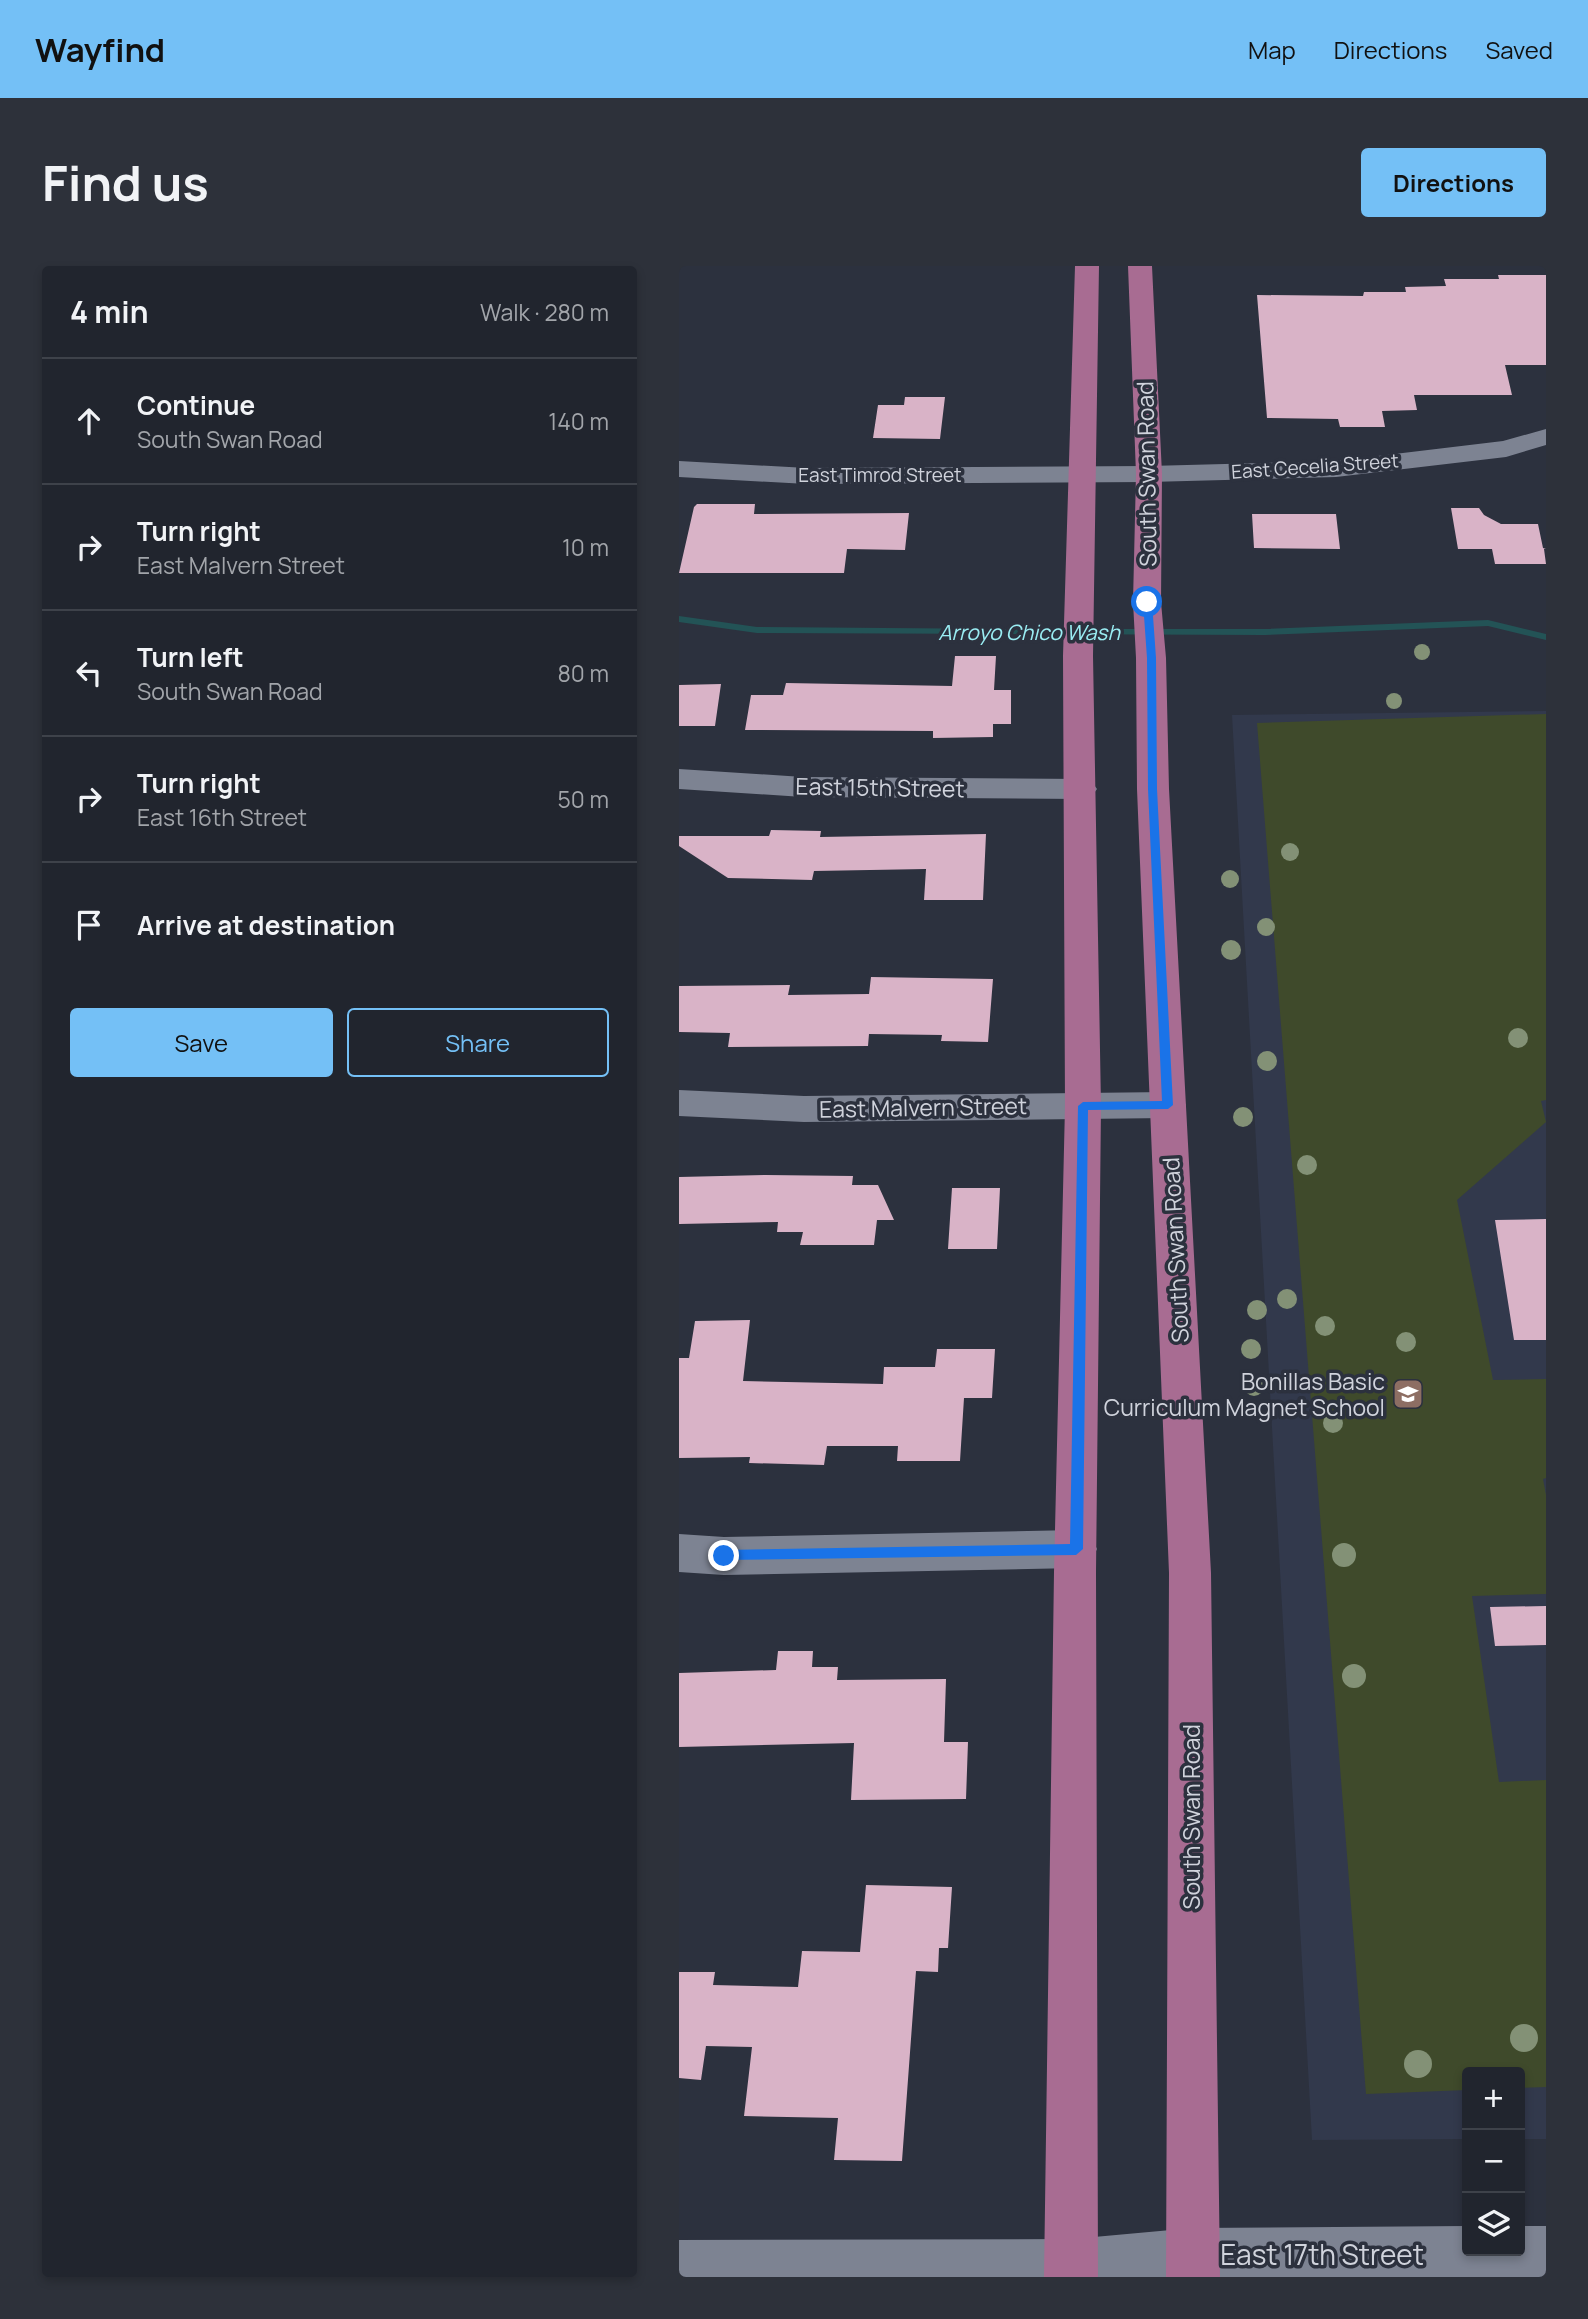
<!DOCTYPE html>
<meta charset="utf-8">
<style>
:root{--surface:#21252e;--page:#2d313a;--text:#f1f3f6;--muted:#a2a5aa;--line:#3e424a;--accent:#74c0f6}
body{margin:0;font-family:Manrope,sans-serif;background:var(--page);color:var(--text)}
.controls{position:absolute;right:21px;bottom:21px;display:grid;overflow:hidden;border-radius:7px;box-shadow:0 4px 10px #0003}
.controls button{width:63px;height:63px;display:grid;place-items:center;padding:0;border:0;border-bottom:2px solid var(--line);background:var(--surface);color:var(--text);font:35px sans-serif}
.stop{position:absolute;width:21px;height:21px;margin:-16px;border:5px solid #1a73e8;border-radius:50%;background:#fff}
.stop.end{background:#1a73e8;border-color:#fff;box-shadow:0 2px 7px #0008}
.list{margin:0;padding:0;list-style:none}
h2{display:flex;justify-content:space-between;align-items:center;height:91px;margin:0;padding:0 28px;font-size:30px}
h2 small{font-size:23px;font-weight:400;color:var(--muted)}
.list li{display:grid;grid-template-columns:46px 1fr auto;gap:21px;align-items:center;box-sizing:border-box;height:126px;padding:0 28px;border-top:2px solid var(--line)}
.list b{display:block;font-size:26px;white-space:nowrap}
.list p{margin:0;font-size:23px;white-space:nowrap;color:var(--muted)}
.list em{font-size:23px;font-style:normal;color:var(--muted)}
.actions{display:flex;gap:14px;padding:21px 28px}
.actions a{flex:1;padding:16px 0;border:2px solid var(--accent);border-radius:7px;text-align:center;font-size:24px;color:var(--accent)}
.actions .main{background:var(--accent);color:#111}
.icon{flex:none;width:38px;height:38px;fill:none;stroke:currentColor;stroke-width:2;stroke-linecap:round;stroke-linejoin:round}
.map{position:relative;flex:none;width:867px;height:2011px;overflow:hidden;border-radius:7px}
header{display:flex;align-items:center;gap:42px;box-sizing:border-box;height:98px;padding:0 35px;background:var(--accent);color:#111}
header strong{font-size:33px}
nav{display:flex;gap:38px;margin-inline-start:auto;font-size:24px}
.intro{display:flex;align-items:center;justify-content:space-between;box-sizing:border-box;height:168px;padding:0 42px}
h1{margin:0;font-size:49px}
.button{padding:18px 32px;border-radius:7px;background:var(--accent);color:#111;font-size:24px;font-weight:700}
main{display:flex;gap:42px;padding:0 42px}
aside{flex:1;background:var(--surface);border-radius:7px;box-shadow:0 4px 10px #0003}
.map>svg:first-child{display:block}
</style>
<header>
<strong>Wayfind</strong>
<nav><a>Map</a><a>Directions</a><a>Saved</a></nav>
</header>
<div class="intro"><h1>Find us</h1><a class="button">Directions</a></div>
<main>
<aside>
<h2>4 min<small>Walk · 280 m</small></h2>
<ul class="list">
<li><svg class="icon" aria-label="ahead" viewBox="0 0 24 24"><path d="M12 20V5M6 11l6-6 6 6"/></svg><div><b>Continue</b><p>South Swan Road</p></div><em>140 m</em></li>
<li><svg class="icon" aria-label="right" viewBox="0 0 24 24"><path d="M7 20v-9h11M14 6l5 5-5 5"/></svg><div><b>Turn right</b><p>East Malvern Street</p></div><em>10 m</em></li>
<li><svg class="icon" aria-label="left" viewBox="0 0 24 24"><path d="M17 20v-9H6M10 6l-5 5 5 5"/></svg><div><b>Turn left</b><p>South Swan Road</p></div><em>80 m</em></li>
<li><svg class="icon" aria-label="right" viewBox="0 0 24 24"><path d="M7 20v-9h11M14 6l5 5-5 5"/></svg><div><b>Turn right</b><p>East 16th Street</p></div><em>50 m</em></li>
<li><svg class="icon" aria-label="arrive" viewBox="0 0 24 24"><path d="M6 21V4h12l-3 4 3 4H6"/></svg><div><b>Arrive at destination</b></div></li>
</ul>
<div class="actions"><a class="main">Save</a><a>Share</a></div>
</aside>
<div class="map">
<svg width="867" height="2011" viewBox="0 0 867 2011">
<rect width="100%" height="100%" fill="#2c313e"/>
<path fill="#32394c" d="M867,445v1428h-26v-67h-53v67l-155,1 -80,-1425z"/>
<path fill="#3f4a2b" d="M867,448v386l-5,1 5,21 -89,78 36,180 53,-1v99l-3,1 3,16v99l-74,2 27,186 47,-2v307l-26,1v-16h-53v18l-101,4 -109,-1371z"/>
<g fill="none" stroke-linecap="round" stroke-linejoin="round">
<path fill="#235356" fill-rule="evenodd" d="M0,350l78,11 253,2h255l223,-9 58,14v6l-58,-14 -223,9 -508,-2 -78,-11z"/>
</g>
<path fill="#d9b3c7" d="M819,9h48v90h-41l7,30h-98l3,15 -35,1 3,16h-45l-2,-8 -71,-1 -10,-123 106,1 1,-4h42l-1,-5 41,-1 -2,-7h55z
M226,131h40l-5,42 -67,-1 5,-33h26z
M18,238h58l-1,10 155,-1 -4,37 -58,-1 -3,24h-165l15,-66z
M772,242h28l5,7 17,9h37l5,24 3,1h-2l2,15h-51l-3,-15h-34z
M573,248h84l4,35 -86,-1z
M276,390h41l-2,34h17v34h-18v13l-60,1v-7l-188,-1 6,-35h32l3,-12 166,3z
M42,418l-6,42h-36v-41z
M92,564l50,1 -1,6 166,-3 -3,66h-59l2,-31 -112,2 -2,9 -84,-2 -49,-32v-10h90z
M192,711l122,2 -5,63 -47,-1 1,-6 -73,-1 -1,12 -140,1 2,-14 -51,-1v-46l111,-1 -2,10 81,-1z
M87,909l87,1 -1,9h26l16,35h-17l-3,25h-74l3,-13h-26l1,-10 -99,2v-47z
M273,922h48l-3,61h-49z
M867,953v121h-32l-19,-120z
M71,1054l-7,61 140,3 1,-17h51l2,-18h58l-3,49h-28l-4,63h-63l1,-15h-71l-3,19 -75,-2 1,-6 -71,1v-100h10l6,-37z
M867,1340v39l-51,1 -5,-39z
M99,1385h35l-1,16h26l-1,13 109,-1 -2,63h24l-2,57 -115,1 3,-57 -175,4v-74l97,-3z
M187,1619l86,2 -4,61h-9l-1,24 -22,-1 -14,190 -68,-1 4,-42 -94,-2 8,-69 -46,-1 -5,34 -22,-2v-106h36l-2,13 85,2 4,-36 58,1z"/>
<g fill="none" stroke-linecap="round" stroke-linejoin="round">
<path fill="#7d8392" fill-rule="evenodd" d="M867,163v16l-40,12 -170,20 -187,5 -342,2 -128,-7v-16l128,7 342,-2 187,-5 167,-20z
M0,503l124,8 278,2 11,3 5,7 -5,7 -11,3 -278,-2 -124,-8z
M0,824l125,6 364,-4 13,4 5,9 -5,9 -13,4 -364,4 -125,-6z
M397,1264l15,6 6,13 -6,13 -15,6 -352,7 -45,-3v-38l45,3z
M788,1960v25h53v-25h26v51h-867v-37l393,-1 121,-11z"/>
<path fill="#a86c92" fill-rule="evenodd" d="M396,0h24l-6,390 8,450 -5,466 2,705h-54l10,-705 11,-466 -2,-450z
M449,0h24l10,208 -1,128 5,56 3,131 42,784 9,704h-54l3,-704 -32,-784 -1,-131 -3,-56 3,-128z"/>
</g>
<g fill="#839176">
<circle cx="743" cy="386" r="8"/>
<circle cx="715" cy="435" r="8"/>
<circle cx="611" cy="586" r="9"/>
<circle cx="551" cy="613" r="9"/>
<circle cx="587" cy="661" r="9"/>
<circle cx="552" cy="684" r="10"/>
<circle cx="839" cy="772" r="10"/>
<circle cx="588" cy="795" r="10"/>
<circle cx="564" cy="851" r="10"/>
<circle cx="628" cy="899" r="10"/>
<circle cx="608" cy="1033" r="10"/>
<circle cx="578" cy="1044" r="10"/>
<circle cx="646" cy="1060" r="10"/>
<circle cx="727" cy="1076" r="10"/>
<circle cx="572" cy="1083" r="10"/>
<circle cx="575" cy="1120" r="10"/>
<circle cx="654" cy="1157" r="10"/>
<circle cx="665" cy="1289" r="12"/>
<circle cx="675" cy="1410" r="12"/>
<circle cx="845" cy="1772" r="14"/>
<circle cx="739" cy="1798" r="14"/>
</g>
<path fill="#1a73e8" d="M468,333l5,3 4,56 1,131 16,316 -5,4 -80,1 -5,439 -7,6 -356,5v-8l4,-2 346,-6 8,-438 5,-4 79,-1 -14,-312 -1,-131 -4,-56z"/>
<defs>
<g id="school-square" transform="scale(1.575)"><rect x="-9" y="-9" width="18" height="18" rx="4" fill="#8d6e63" stroke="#2c313e"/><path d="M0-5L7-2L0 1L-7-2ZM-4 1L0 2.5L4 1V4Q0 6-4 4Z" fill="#fff"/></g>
</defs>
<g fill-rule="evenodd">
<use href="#school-square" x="729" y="1128"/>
</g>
<g text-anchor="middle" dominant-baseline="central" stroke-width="7" stroke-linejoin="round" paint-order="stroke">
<g font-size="19" fill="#d0d3dc" stroke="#2c313e">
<text transform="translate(636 200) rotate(-4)">East Cecelia Street</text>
<text x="201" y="209">East Timrod Street</text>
</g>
<g font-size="21" font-style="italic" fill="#9aedf3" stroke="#2c313e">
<text x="350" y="366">Arroyo Chico Wash</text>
</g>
<g font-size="23" fill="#d0d3dc" stroke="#2c313e">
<text transform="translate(467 208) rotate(-91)">South Swan Road</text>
<text transform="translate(201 521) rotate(1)">East 15th Street</text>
<text transform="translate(244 841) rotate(-1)">East Malvern Street</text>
<text transform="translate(496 984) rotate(-93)">South Swan Road</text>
<text transform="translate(512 1551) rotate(-90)">South Swan Road</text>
</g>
<g font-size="23" fill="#d0d3dc" stroke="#2c313e" text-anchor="end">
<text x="706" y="1115">Bonillas Basic<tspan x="706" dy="26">Curriculum Magnet School</tspan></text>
</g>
<g font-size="28" fill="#d0d3dc" stroke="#2c313e">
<text x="643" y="1988">East 17th Street</text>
</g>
</g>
</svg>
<div class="controls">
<button>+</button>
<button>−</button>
<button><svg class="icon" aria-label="layers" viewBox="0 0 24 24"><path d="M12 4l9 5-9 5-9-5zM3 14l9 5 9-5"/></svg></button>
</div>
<div class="stop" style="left:468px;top:336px"></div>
<div class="stop end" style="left:45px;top:1290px"></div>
</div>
</main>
